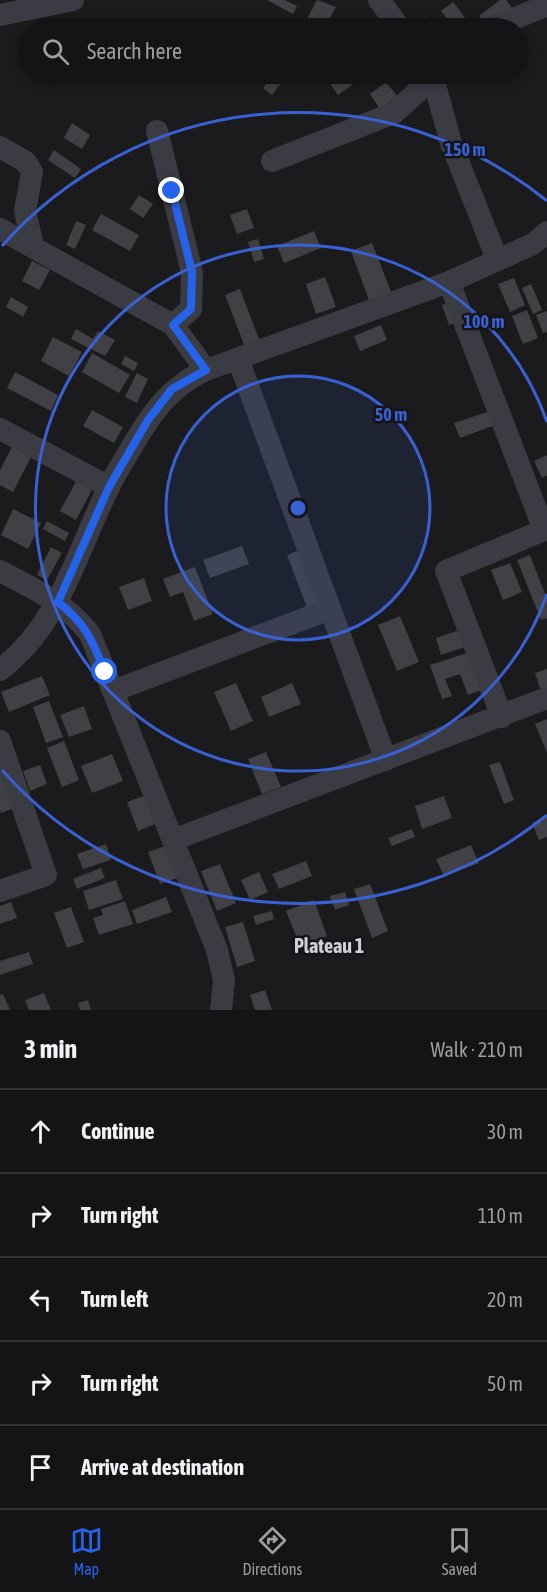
<!DOCTYPE html>
<meta charset="utf-8">
<style>
:root{--surface:#141416;--page:#1d1d1f;--text:#f1f3f6;--muted:#9d9ea1;--line:#333335;--accent:#2563eb}
body{margin:0;font-family:"Asap Condensed",sans-serif;background:var(--page);color:var(--text)}
.stop{position:absolute;width:18px;height:18px;margin:-14px;border:4px solid #2563eb;border-radius:50%;background:#fff}
.stop.end{background:#2563eb;border-color:#fff;box-shadow:0 2px 6px #0008}
.list{margin:0;padding:0;list-style:none}
h2{display:flex;justify-content:space-between;align-items:center;height:78px;margin:0;padding:0 24px;font-size:26px}
h2 small{font-size:20px;font-weight:400;color:var(--muted)}
.list li{display:grid;grid-template-columns:39px 1fr auto;gap:18px;align-items:center;box-sizing:border-box;height:84px;padding:0 24px;border-top:2px solid var(--line)}
.list b{display:block;font-size:22px;white-space:nowrap}
.list em{font-size:20px;font-style:normal;color:var(--muted)}
.icon{flex:none;width:33px;height:33px;fill:none;stroke:currentColor;stroke-width:2;stroke-linecap:round;stroke-linejoin:round}
.map{position:relative;flex:none;width:547px;height:1010px;overflow:hidden}
.search{position:absolute;background:var(--surface);box-shadow:0 3px 9px #0003;left:18px;right:18px;top:18px;height:66px;display:flex;align-items:center;gap:15px;box-sizing:border-box;padding:0 21px;border-radius:33px;color:var(--muted);font-size:22px}
.sheet{height:498px;background:var(--surface)}
nav{display:flex;justify-content:space-around;align-items:center;box-sizing:border-box;height:84px;border-top:2px solid var(--line);background:var(--surface);font-size:16px;color:var(--muted)}
nav a{display:grid;justify-items:center;gap:3px}
nav .on{color:var(--accent)}
.map>svg:first-child{display:block}
</style>
<div class="map">
<svg width="547" height="1010" viewBox="0 0 547 1010">
<rect width="100%" height="100%" fill="#1b1b1d"/>
<path fill="#404045" d="M267,0h18l12,6 -4,8z
M317,0l19,7 -12,21 -18,-7z
M500,0h6l8,11 -26,17 -9,-12z
M453,2l16,21 7,5h-21l-14,-17z
M425,17l10,11h-24z
M274,74l11,4 -13,17 -9,-7z
M323,74h27l6,8 -18,13z
M386,82l11,14 -17,13 -10,-15z
M72,123l18,12 -8,14 -18,-11z
M54,150l27,19 -6,9 -27,-18z
M139,195l14,9 -10,14 -13,-9z
M247,209l7,19 -17,6 -7,-19z
M101,214l38,21 -9,16 -38,-21z
M76,221l10,4 -11,24 -9,-4z
M314,231l7,17 -37,15 -7,-17z
M258,239l6,20 -10,3 -6,-20z
M372,243l20,51 -22,9 -19,-52z
M32,261l18,9 -11,20 -17,-9z
M325,277l11,30 -20,7 -10,-30z
M514,278l11,27 -15,7 -12,-28z
M531,284l11,26 -9,4 -11,-26z
M240,289l20,53 -15,5 -20,-52z
M11,297l17,10 -5,10 -17,-10z
M453,301l7,20 -11,4 -7,-20z
M527,310l11,28 -15,6 -11,-28z
M547,311v21l-4,1 -7,-18z
M381,325l6,15 -27,11 -6,-15z
M76,329l17,10 5,-8 17,9 -10,16 -34,-17z
M53,337l29,15 -13,24 -28,-15z
M92,353l38,22 -11,18 -37,-21z
M125,356l13,7 -4,8 -13,-7z
M15,372l43,23 -7,16 -44,-23z
M137,373l11,6 -11,24 -12,-6z
M92,410l31,17 -9,16 -31,-17z
M493,410l5,14 -38,14 -6,-15z
M13,445l19,10 -19,37 -13,-7v-15z
M547,455v20l-5,3 -8,-17z
M78,478l16,8 -18,34 -16,-9z
M13,509l28,14 -13,26 -27,-14z
M47,521l22,12 -4,8 -22,-12z
M242,546l7,18 -39,14 -7,-18z
M51,547l11,6 -15,27 -10,-5z
M304,548l22,58 -17,7 -22,-58z
M530,555l17,44v19l-6,2 -24,-60z
M510,563l12,29 -19,8 -12,-30z
M195,567l18,47 -19,7 -11,-29 -13,5 -7,-18z
M144,578l8,23 -24,9 -9,-23z
M400,616l19,46 -22,9 -19,-46z
M465,628l6,17 -30,10 -5,-17z
M473,651l14,37 -19,7 -8,-21 -15,5 7,17 -10,3 -12,-34z
M547,669v21l-6,1 -6,-18z
M42,676l8,19 -41,17 -8,-20z
M236,683l17,38 -22,10 -17,-39z
M292,683l9,21 -32,13 -8,-20z
M49,701l14,36 -17,6 -13,-36z
M84,706l8,23 -23,8 -9,-22z
M547,719v34l-12,-29z
M64,741l15,39 -17,7 -15,-39z
M266,752l15,35 -19,7 -14,-35z
M112,754l11,27 -31,12 -11,-27z
M500,762l14,38 -10,4 -15,-39z
M40,765l7,19 -17,7 -7,-20z
M0,769l20,37 -19,7 -1,-3z
M144,796l11,28 -17,7 -11,-29z
M444,796l8,22 -30,11 -7,-23z
M547,817v20l-8,3 -7,-17z
M412,829l3,8 -23,9 -4,-8z
M106,844l5,16 -28,9 -6,-15z
M471,845l8,18 -35,13 -8,-17z
M165,846l12,32 -17,6 -12,-32z
M306,861l6,15 -33,13 -7,-15z
M220,864l16,39 -19,8 -16,-40z
M101,868l4,10 -28,11 -4,-10z
M259,872l9,20 -18,8 -9,-20z
M116,880l7,19 -34,11 -6,-19z
M370,884l18,47 -16,7 -18,-49z
M345,892l4,13 -14,5 -5,-14z
M166,897l6,15 -35,12 -5,-14z
M314,900l13,36 -27,10 -14,-35z
M125,901l8,23 -34,11 -6,-17 10,-3 -2,-6z
M11,902l6,16 -17,6v-18z
M71,907l13,35 -17,6 -13,-35z
M272,911l2,8 -18,6 -3,-9z
M243,922l12,39 -18,6 -12,-40z
M29,952l4,12 -33,11v-14z
M265,990l7,20h-17l-5,-15z
M44,993l7,17h-22l-4,-10z
M3,994l7,16h-10v-15z
M88,1000l3,10h-11l-2,-7z"/>
<g fill="none" stroke-linecap="round" stroke-linejoin="round">
<path stroke="#3b3b43" stroke-width="22" d="M379,0l21,28
M0,15l73,-15
M491,28l56,-23
M432,74l19,69 46,116
M157,131l35,141 -1,37 -18,16
M0,147l26,15 6,10 -7,39 8,35
M272,161l122,-48 43,-39
M0,229l173,96 33,45
M449,282l95,248 -98,41 56,146
M238,359l148,401
M0,429l109,58
M0,571c34,18 66,32 90,63l127,316 7,30 -3,30
M0,670c61,-47 76,-117 109,-183 7,-15 17,-29 25,-44 19,-32 37,-57 72,-73l243,-88 84,-38 14,-12
M113,691l217,-82
M0,741l46,134 -46,16
M173,840l374,-142"/>
</g>
<g fill="none" stroke-linecap="round" stroke-linejoin="round">
<path stroke="#2563eb" stroke-width="8" d="M105,672c-13,-32 -19,-48 -47,-70l51,-115 39,-67 24,-31 34,-19 -33,-45 18,-16 1,-37 -20,-81"/>
</g>
<circle cx="298" cy="508" r="132" fill="#3a61d3" fill-opacity=".12"/>
<g fill="none" stroke="#3a61d3" stroke-width="3">
<circle cx="298" cy="508" r="132"/>
<path d="M547 594A263 263 0 1 1 547 422"/>
<path d="M547 815A395 395 0 0 1 2 770M2 246A395 395 0 0 1 547 201"/>
</g>
<g text-anchor="middle" dominant-baseline="central" stroke-width="5" stroke-linejoin="round" paint-order="stroke">
<g font-size="20" font-weight="bold" fill="#cecfd9" stroke="#161518">
<text x="329" y="945">Plateau 1</text>
</g>
</g>
<circle cx="298" cy="508" r="9" fill="#3a61d3" stroke="#161518" stroke-width="3"/>
<g font-size="18" text-anchor="middle" font-weight="bold" fill="#3a61d3" stroke="#161518" stroke-width="5" stroke-linejoin="round" paint-order="stroke">
<text x="465" y="156">150 m</text>
<text x="484" y="328">100 m</text>
<text x="391" y="421">50 m</text>
</g>
</svg>
<div class="stop" style="left:105px;top:672px"></div>
<div class="stop end" style="left:172px;top:191px"></div>
<div class="search"><svg class="icon" aria-label="search" viewBox="0 0 24 24"><circle cx="10" cy="10" r="6"/><path d="M15 15l6 6"/></svg>Search here</div>
</div>
<section class="sheet">
<h2>3 min<small>Walk · 210 m</small></h2>
<ul class="list">
<li><svg class="icon" aria-label="ahead" viewBox="0 0 24 24"><path d="M12 20V5M6 11l6-6 6 6"/></svg><div><b>Continue</b></div><em>30 m</em></li>
<li><svg class="icon" aria-label="right" viewBox="0 0 24 24"><path d="M7 20v-9h11M14 6l5 5-5 5"/></svg><div><b>Turn right</b></div><em>110 m</em></li>
<li><svg class="icon" aria-label="left" viewBox="0 0 24 24"><path d="M17 20v-9H6M10 6l-5 5 5 5"/></svg><div><b>Turn left</b></div><em>20 m</em></li>
<li><svg class="icon" aria-label="right" viewBox="0 0 24 24"><path d="M7 20v-9h11M14 6l5 5-5 5"/></svg><div><b>Turn right</b></div><em>50 m</em></li>
<li><svg class="icon" aria-label="arrive" viewBox="0 0 24 24"><path d="M6 21V4h12l-3 4 3 4H6"/></svg><div><b>Arrive at destination</b></div></li>
</ul>
</section>
<nav>
<a class="on"><svg class="icon" aria-label="map" viewBox="0 0 24 24"><path d="M3 6l6-2 6 2 6-2v14l-6 2-6-2-6 2zM9 4v14M15 6v14"/></svg>Map</a>
<a><svg class="icon" aria-label="directions" viewBox="0 0 24 24"><path d="M12 3l9 9-9 9-9-9zM9 14v-3h6M13 9l2 2-2 2"/></svg>Directions</a>
<a><svg class="icon" aria-label="saved" viewBox="0 0 24 24"><path d="M7 4h10v16l-5-4-5 4z"/></svg>Saved</a>
</nav>
